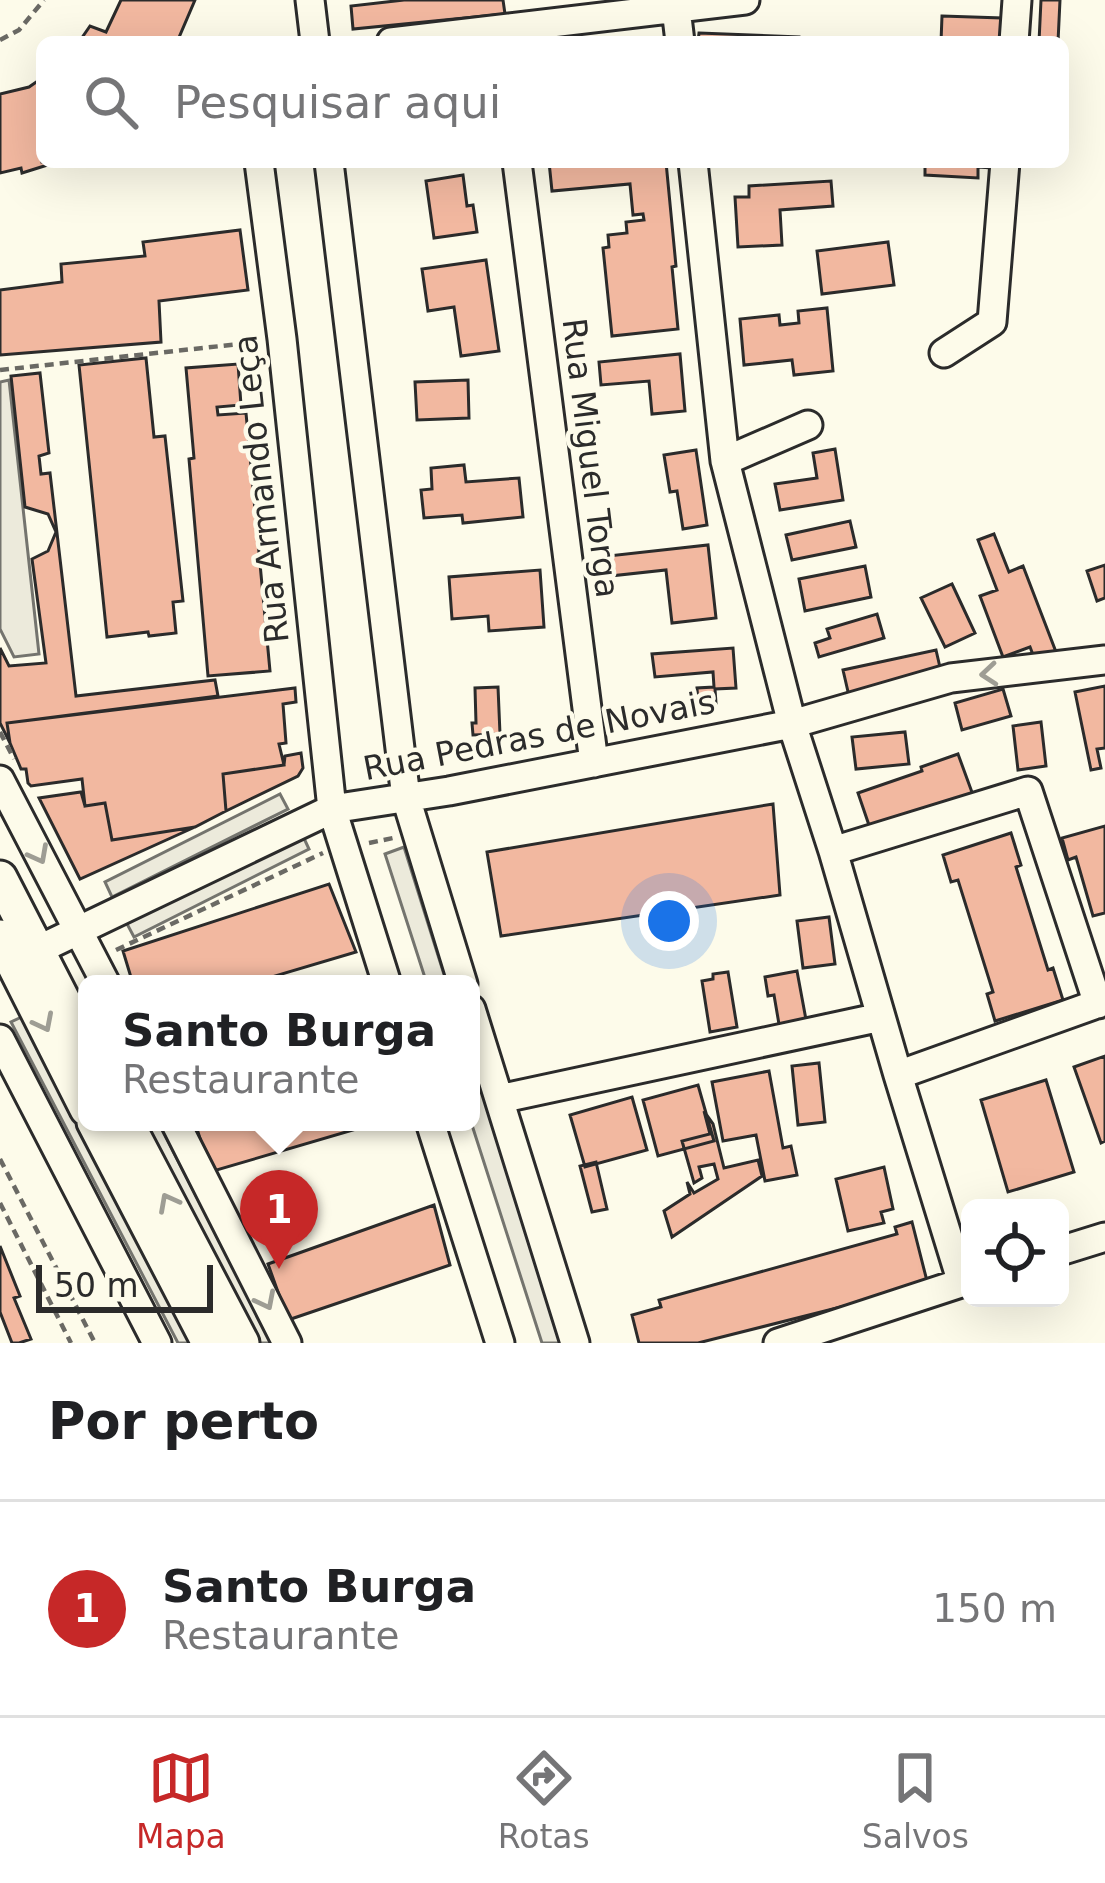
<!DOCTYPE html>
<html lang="pt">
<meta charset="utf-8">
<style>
:root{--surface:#fff;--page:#f2f2f2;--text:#202124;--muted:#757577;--line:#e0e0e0;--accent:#c62828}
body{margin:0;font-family:"DejaVu Sans",sans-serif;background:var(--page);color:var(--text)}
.controls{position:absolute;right:36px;bottom:36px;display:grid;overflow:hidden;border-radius:18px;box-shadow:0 12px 48px #0002}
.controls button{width:108px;height:108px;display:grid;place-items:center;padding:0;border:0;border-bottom:3px solid var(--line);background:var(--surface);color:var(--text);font:60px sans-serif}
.scale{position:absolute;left:36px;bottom:30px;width:177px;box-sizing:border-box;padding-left:12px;border:6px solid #2b2b2b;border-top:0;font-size:33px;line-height:42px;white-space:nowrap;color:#2b2b2b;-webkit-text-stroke:9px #fdfbea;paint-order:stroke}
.you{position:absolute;left:669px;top:921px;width:42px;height:42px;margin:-30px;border:9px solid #fff;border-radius:50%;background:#1a73e8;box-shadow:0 0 0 18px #1a73e833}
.badge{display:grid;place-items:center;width:78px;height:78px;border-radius:50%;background:var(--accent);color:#fff;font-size:39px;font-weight:700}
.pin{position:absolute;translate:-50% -99px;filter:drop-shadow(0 3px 6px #0008)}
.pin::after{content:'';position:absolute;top:63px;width:42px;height:36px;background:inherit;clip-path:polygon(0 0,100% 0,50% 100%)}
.popup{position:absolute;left:78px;top:975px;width:402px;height:156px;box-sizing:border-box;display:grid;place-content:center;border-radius:18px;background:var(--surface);filter:drop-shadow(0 3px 9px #0005);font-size:39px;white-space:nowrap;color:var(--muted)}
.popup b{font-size:45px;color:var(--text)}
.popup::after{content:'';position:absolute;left:50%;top:100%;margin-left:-24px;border:24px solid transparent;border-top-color:var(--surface)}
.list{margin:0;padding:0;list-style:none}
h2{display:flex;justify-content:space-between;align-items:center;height:156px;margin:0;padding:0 48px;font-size:51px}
h2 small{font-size:39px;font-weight:400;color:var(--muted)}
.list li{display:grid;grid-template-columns:78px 1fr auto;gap:36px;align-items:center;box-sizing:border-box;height:216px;padding:0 48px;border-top:3px solid var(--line)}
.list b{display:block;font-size:45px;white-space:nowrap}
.list p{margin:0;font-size:39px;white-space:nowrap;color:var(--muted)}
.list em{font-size:39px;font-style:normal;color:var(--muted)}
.icon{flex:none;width:66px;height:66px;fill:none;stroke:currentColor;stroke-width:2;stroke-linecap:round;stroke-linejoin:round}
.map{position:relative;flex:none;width:1105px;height:1343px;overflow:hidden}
.search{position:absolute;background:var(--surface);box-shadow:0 12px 48px #0002;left:36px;right:36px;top:36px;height:132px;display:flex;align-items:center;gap:30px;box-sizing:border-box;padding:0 42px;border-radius:18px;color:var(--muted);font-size:45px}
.sheet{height:372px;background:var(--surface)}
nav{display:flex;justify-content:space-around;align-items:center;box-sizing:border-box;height:168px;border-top:3px solid var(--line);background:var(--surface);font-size:33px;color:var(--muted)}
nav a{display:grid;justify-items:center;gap:6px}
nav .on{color:var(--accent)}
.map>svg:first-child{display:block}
</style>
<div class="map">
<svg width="1105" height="1343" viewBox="0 0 1105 1343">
<rect width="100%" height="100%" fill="#fdfbea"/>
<path fill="#eceadb" stroke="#74746e" stroke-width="3" d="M9,380l30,274 -25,3 -14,-28v-247z
M280,794l8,15 -176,88 -7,-15z
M302,834l7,15 -175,88 -8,-15z
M404,847l43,137h-20l-42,-130z
M26,1015l171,328h-19l-167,-321z
M471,1057l92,286h-21l-71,-221z
M139,1122h19l114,221h-19z"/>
<path fill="#f2b8a0" stroke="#2b2b2b" stroke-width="3" d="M121,0h74l-18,42h-98l11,-16 16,6z
M503,0l2,14 -152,15 -2,-23 53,-6z
M1041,0h19l-2,42h-19z
M942,16l60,2 -1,24h-60z
M699,33l100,4v5h-101z
M42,78v84h15l-35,11 -1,-5 -21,5v-79l29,-7z
M549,162h117l10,104 -4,1 6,62 -66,7 -9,-88 6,-1 -1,-12 19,-2 -1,-11 18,-2 -1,-6 -10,1 -3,-31 -78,7z
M925,162h67l-1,6 -13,-1v11l-53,-3z
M463,175l4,31 6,-1 4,27 -43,6 -8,-57z
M831,181l2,25 -53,4 2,35 -44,2 -3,-50h14v-11z
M240,230l8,60 -89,11 2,41 -161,13v-65l62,-8 -1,-18 84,-8 -2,-14z
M888,242l6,43 -72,9 -5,-43z
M486,260l13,91 -38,5 -7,-49 -26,4 -6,-42z
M827,308l6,63 -39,4 -2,-15 -48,5 -4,-46 39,-4 1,10 19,-2 -1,-12z
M680,354l5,57 -33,3 -3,-33 -48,4 -2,-23z
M146,358l8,79 11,-1 18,165 -10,1 3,31 -27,3 -1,-4 -41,5 -28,-272z
M238,364l3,41 -24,2 1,8 28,-2 24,258 -62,5 -19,-217 5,-1 -8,-90z
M40,373l9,80 -10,3 2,18 9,-1 26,223 139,-16 3,16 -211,27 3,20 -10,-20v-75l9,18 37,-3 -14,-104 16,-8 8,-19 -8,-18 -23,-7 -14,-131z
M468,380l1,38 -52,2 -2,-38z
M835,449l8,51 -63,10 -5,-26 42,-6 -4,-25z
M696,450l11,75 -24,4 -6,-38 -7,1 -6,-37z
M464,465l2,17 53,-4 4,39 -60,6 -1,-8 -38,3 -3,-28 11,-1 -1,-21z
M850,521l6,26 -64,13 -6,-25z
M994,534l15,38 14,-6 33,86 -21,8 -5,-13 -27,10 -23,-61 17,-6 -19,-50z
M708,545l8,73 -44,5 -6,-53 -56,6 -2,-20z
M1105,565v33l-8,3 -10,-30z
M865,566l6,31 -66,14 -6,-32z
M540,570l4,57 -55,4 -1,-15 -36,3 -3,-42z
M952,584l23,49 -30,14 -24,-49z
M877,614l7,24 -65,19 -4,-14 15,-5 -3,-9z
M733,648l3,40 -21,1 1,14 -18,1 -1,-16 17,-1 -1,-15 -58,5 -3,-23z
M936,650l6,26 -93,20 -6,-26z
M1105,686v62l-8,1 4,19 -10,2 -16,-78z
M498,687l2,47 -27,1 -1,-12h4l-1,-35z
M295,688l1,14 -13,2 3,39 -7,1 5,21 -61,9 3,37 -31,16 -83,13 -7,-37 -20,3 -3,-27 -51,7 -3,-3 -2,-14h-5l-11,-26 -3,-20z
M1003,689l8,27 -49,14 -7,-27z
M1041,722l5,44 -28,4 -5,-44z
M905,732l4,32 -53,5 -4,-32z
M301,753l2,15 -5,8 -72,35 -3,-37 61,-9 1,-9z
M958,754l15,41 -102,36 -13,-38 64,-22 -1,-4z
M81,792l4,14 20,-3 7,37 83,-13 -115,52 -41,-81z
M773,804l7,91 -279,41 -14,-84z
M1105,826v87l-12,3 -17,-59 -8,3 -6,-22z
M1011,833l10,32 -5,2 32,103 5,-2 10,32 -68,21 -8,-27 6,-2 -35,-112 -7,2 -8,-27z
M329,884l27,68 -108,32h-115l-10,-33z
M829,917l6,47 -32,4 -6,-47z
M797,971l10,54 -27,5 -6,-35 -6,1 -3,-19z
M728,972l9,55 -27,5 -8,-51 11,-2v-5z
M1105,1056v85l-4,2 -27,-76z
M819,1063l6,59 -27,3 -6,-59z
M769,1071l14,77 8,-2 6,29 -32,6 -9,-46 -33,6 -11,-59z
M1046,1080l28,92 -66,20 -27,-92z
M698,1085l16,56 -56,15 -15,-56z
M632,1097l15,53 -62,17 -15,-52z
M704,1111l9,13 11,44 34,-8 4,16 -90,61 -8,-26 26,-17 -3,-12 7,11 24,-14 -4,-15 -15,3 3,11 -8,5 -12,-42 28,-7z
M195,1122h185l-170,50z
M596,1162l11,47 -15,3 -12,-46z
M884,1167l9,42 -12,3 3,11 -36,8 -12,-52z
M434,1205l16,60 -162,55 -20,-56z
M912,1222l16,63 -230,58h-59l-7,-28 29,-8 -2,-7 238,-66 -2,-7z
M0,1246l20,50 -6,2 17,41 -12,4h-7l-12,-31z"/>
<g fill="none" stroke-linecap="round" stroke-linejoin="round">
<g stroke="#2b2b2b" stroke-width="33">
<path id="minor" d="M310,0l5,42
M675,0l5,42
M391,42l354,-42
M1014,42l3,-42
M259,162l23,177 50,470 55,175
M329,162l77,636 57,186
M517,162l77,601
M693,162l32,299 67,263 41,127 65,224 64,208
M944,353l48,-31 13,-160
M725,461l83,-36
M0,780l106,204
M833,851l195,-60 70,213
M19,959l313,-150 117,-18 343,-67 159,-46 154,-18
M471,1009l104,334
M0,1039l157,304
M898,1075l207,-74
M499,1099l382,-82
M175,1122l112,221
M430,1122l70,221
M1060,1251l45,-14
M778,1343l192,-63"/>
</g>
<g stroke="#2b2b2b" stroke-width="39">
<path id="major" d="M0,878l87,169
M0,937l87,172
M94,1122l115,221
M126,1122l116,221"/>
</g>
<path stroke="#6a6964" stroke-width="4.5" stroke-dasharray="9 6" stroke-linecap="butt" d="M0,40l19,-10 25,-30
M0,370l258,-28
M0,732l14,27
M369,843l24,-5
M116,950l207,-97
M0,1159l95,184
M0,1203l71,140"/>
<use href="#minor" stroke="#fdfbea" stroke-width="27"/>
<use href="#major" stroke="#fdfbea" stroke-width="33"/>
</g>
<defs><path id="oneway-chevron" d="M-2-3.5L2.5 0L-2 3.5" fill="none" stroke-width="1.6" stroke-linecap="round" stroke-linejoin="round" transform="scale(3)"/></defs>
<g stroke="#9e9d94">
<use href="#oneway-chevron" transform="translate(989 674) rotate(175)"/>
<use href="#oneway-chevron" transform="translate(39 855) rotate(62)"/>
<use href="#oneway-chevron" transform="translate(44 1023) rotate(63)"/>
<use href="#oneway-chevron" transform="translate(168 1202) rotate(-118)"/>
<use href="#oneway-chevron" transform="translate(266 1301) rotate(63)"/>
</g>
<g text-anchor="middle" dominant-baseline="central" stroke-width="9" stroke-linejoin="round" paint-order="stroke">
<g font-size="33" fill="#2b2b2b" stroke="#fdfbea">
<text transform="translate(591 458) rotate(83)">Rua Miguel Torga</text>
<text transform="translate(261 489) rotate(-96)">Rua Armando Leça</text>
<text transform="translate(539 735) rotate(-11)">Rua Pedras de Novais</text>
</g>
</g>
</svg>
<div class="controls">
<button><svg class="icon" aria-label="locate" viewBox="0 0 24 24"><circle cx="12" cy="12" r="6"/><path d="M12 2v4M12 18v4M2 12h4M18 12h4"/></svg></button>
</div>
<div class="scale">50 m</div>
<div class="you"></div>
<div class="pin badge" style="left:279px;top:1269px">1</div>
<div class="popup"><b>Santo Burga</b>Restaurante</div>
<div class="search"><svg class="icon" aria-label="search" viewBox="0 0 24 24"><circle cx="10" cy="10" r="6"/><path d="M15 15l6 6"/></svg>Pesquisar aqui</div>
</div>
<section class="sheet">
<h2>Por perto<small></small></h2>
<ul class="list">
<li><span class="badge">1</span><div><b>Santo Burga</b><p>Restaurante</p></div><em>150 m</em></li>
</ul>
</section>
<nav>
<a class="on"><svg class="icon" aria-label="map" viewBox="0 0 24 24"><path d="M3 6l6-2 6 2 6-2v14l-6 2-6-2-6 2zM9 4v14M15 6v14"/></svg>Mapa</a>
<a><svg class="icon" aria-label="directions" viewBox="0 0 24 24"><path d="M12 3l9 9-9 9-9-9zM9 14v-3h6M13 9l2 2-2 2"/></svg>Rotas</a>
<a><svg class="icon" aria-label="saved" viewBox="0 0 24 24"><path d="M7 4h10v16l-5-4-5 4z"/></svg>Salvos</a>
</nav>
